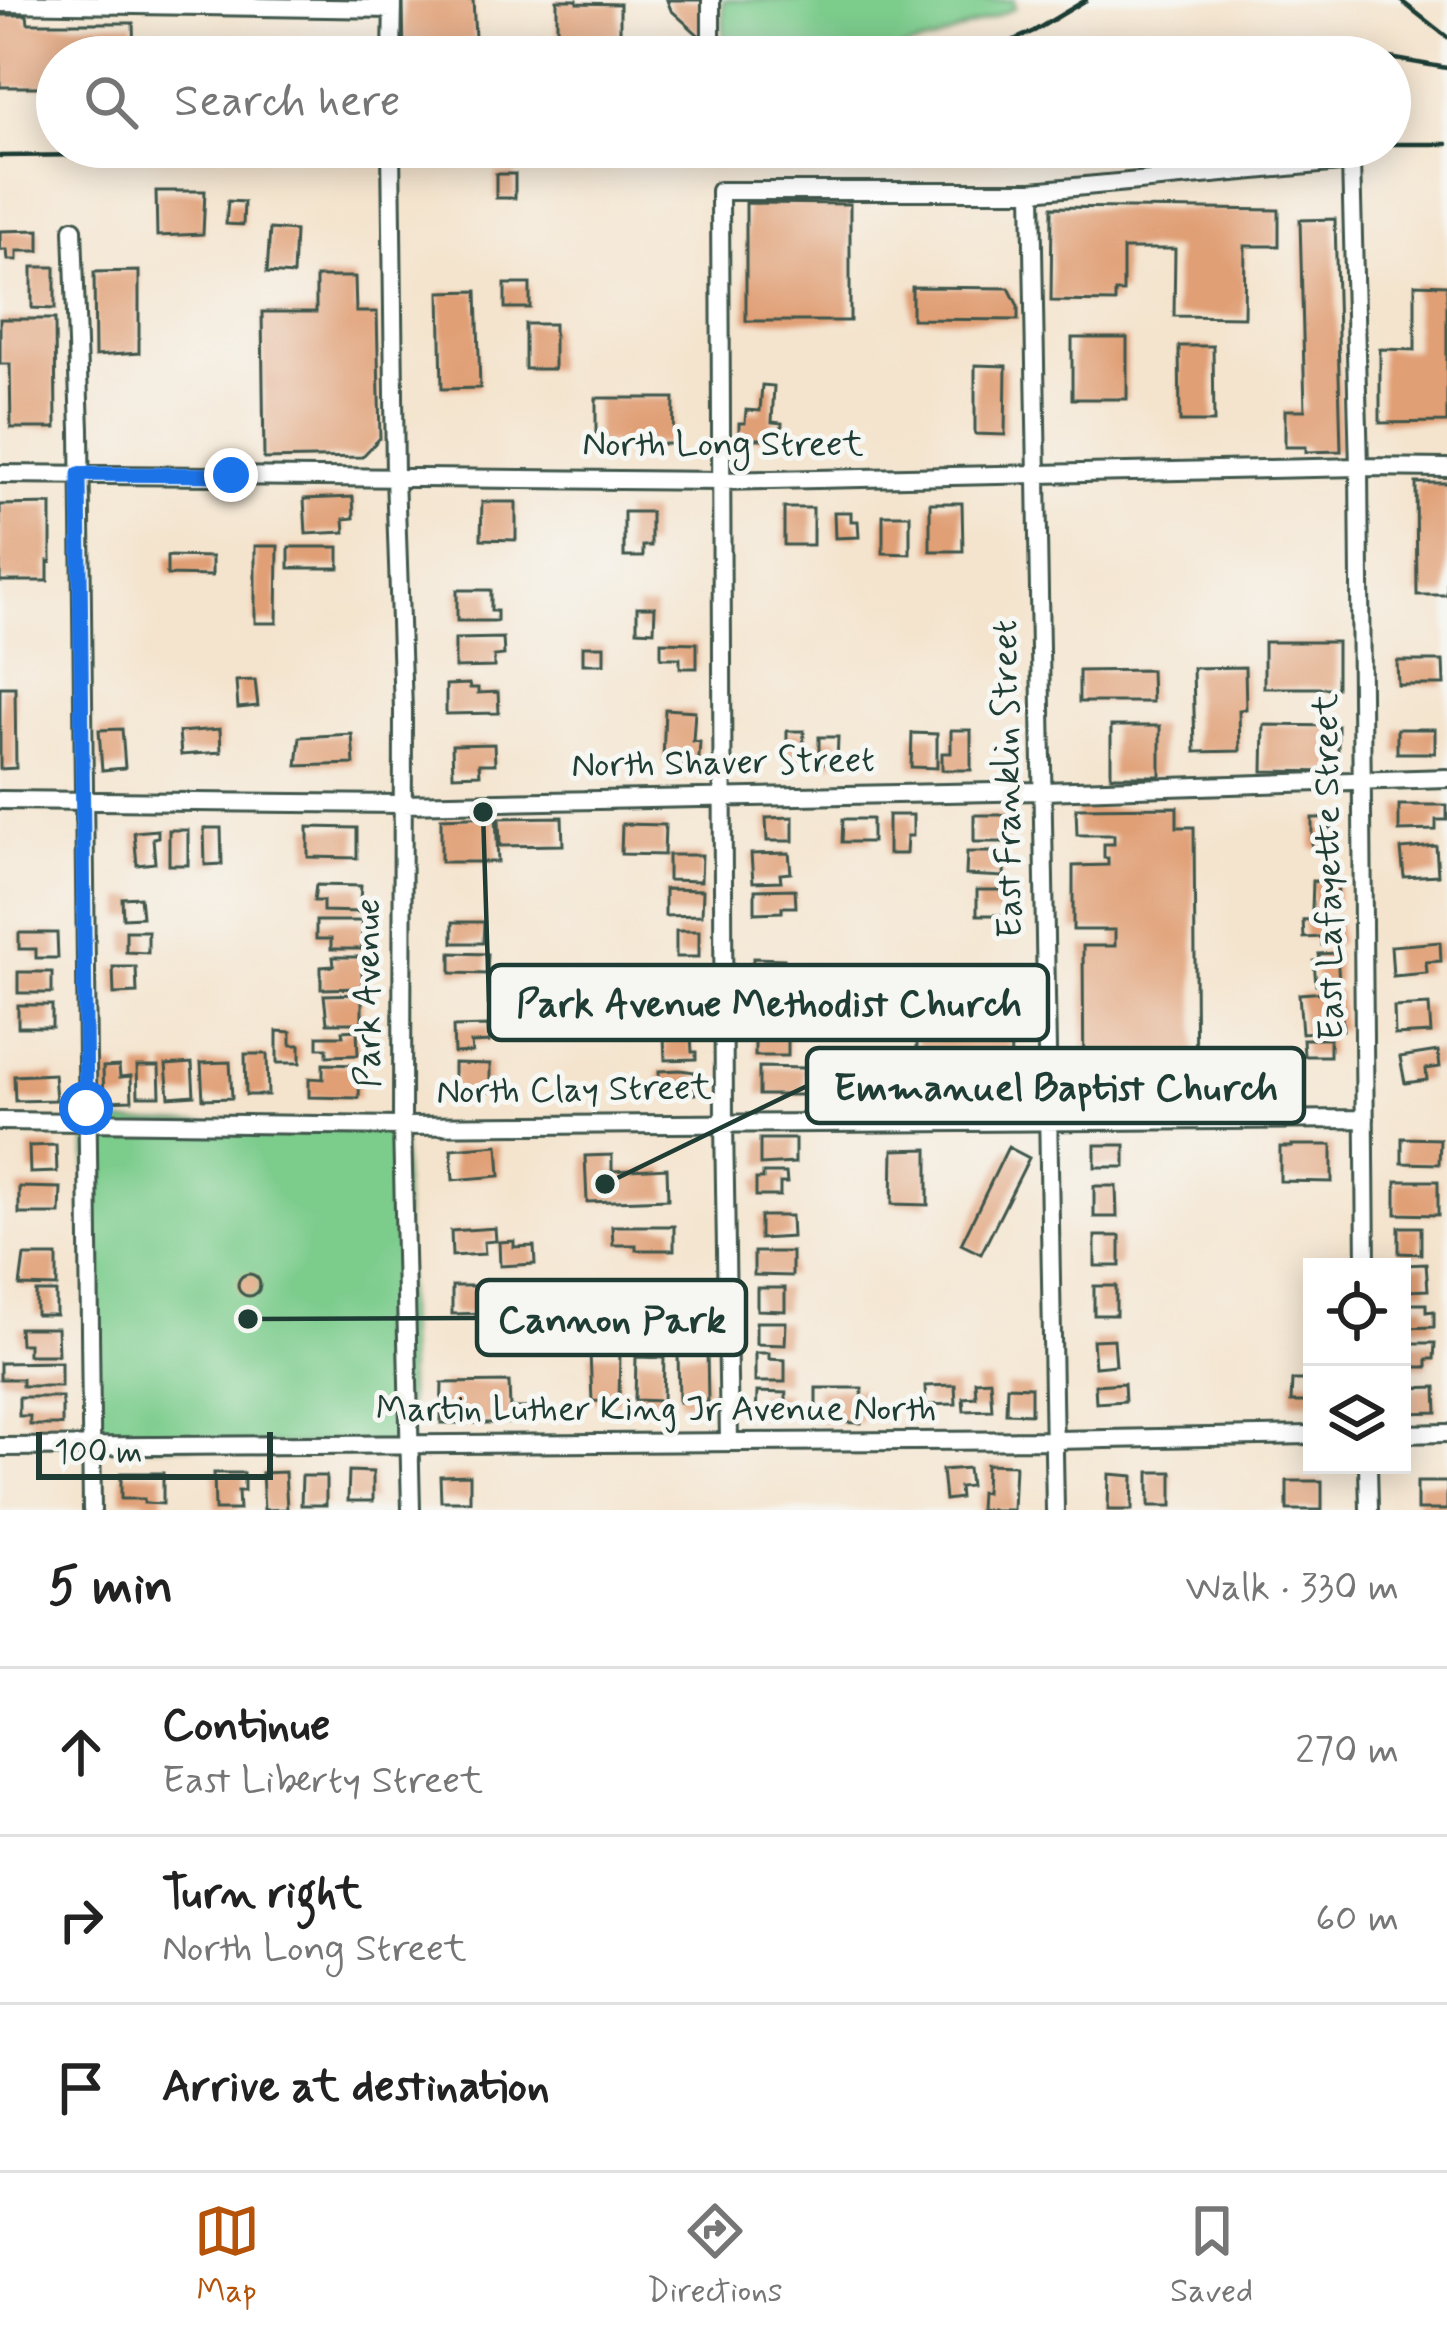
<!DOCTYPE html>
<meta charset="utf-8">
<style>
:root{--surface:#fff;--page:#f2f2f2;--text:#222;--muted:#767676;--line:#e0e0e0;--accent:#b45309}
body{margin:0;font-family:Mynerve,sans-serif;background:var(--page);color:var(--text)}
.controls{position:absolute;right:36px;bottom:36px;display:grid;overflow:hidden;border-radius:0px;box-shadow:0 6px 30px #0003}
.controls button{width:108px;height:108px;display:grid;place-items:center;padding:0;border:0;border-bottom:3px solid var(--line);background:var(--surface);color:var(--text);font:60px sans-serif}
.scale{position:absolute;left:36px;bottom:30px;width:237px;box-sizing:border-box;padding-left:12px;border:6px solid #1f3d34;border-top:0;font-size:33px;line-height:42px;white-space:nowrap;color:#1f3d34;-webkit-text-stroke:9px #f6f6f2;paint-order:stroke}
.stop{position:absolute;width:36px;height:36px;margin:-27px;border:9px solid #1a73e8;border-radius:50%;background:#fff}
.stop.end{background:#1a73e8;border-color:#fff;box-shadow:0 3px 12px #0008}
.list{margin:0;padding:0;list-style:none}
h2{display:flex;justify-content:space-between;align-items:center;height:156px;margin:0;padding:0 48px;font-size:51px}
h2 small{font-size:39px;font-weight:400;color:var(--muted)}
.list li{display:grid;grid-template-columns:78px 1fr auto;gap:36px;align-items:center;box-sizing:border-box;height:168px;padding:0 48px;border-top:3px solid var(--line)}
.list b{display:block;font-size:45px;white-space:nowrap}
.list p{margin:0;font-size:39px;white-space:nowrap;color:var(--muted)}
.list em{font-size:39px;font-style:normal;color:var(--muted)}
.icon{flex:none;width:66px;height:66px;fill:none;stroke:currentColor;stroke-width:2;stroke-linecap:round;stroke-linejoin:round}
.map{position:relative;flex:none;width:1447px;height:1510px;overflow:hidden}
.search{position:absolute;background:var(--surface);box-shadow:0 6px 30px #0003;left:36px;right:36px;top:36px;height:132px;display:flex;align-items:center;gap:30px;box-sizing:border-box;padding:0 42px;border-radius:66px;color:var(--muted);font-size:45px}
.sheet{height:660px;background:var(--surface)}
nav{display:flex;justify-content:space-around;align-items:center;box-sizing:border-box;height:168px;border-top:3px solid var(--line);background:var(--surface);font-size:33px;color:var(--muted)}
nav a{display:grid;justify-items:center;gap:6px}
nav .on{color:var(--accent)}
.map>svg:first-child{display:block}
</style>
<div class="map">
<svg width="1447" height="1510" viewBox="0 0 1447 1510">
<rect width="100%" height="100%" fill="#f6f6f2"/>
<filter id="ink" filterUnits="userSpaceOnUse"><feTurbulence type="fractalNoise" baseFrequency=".00833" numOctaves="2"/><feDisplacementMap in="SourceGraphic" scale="24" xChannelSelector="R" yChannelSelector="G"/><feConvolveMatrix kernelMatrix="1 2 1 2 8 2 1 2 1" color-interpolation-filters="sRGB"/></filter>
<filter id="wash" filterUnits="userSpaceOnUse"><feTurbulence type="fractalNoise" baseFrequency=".004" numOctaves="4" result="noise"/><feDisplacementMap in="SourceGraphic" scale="48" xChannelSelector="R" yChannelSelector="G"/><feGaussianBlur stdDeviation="2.7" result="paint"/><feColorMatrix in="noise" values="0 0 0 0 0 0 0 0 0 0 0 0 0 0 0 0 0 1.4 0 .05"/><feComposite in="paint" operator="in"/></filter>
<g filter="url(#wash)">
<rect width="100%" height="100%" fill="#f4e4ce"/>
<path fill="#7ccc8c" stroke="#4e8460" stroke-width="3" d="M723,0h291l1,8 -80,33 -63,15 -134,1 -14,-6z
M86,1122l316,4 7,318 -316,2z"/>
<g id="blocks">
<path fill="#e09f75" d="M403,0h70l3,57h-72z
M557,0h20v3l43,1v53h-63z
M667,0h35l1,39 -32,-29z
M0,15h27l1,8h105l1,34h-77v30h-57z
M496,174h19v24h-19z
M156,191h49l-2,43 -46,2z
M228,201l16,1 -1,23 -17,-1z
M746,203l104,1v117h-104z
M1052,207l227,3v36h-34l-1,71 -70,-1 1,-67h-52v43h-8v10l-64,-1z
M1335,219l6,232 -35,1v-5h-21v-37h20l-5,-190z
M270,229l25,2 -2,44 -26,-2z
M39,230v21h-22v9h-9l-1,-10h-7v-19z
M32,267h23v42l-23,-1z
M139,271v82l-44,3 -1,-84z
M316,277h39l1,35h21l3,126 -18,19 -98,2 -2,-147h54z
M505,284h25v24h-25z
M1415,284l32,1v137l-67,1v-74l35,1z
M912,287l97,1 9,18v14l-106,-1z
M477,291l3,97 -38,1 -2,-97z
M0,319h55l1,109h-45l-1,-64h-10z
M525,324h29v45h-29z
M1072,338h55v61h-55z
M1179,346h34l1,76h-34z
M975,365l31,1 -1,69 -30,-1z
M762,385l12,1 -2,36 10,1 -1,17 -42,-2v-15h6l1,-13 14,1z
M596,398h78l-1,46h-77z
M1416,483h31v112h-30z
M353,497l1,21 -10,1 1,13 -39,2 -2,-35z
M482,502h34v38l-35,-1z
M930,503h32l1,48h-33z
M51,504v58l-3,-1v20h-48v-76z
M784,508h29v37h-29z
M624,512h27v34h-8v11h-19z
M834,512h17v9h7l1,16 -24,1z
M883,515h27v39l-27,-1z
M255,546h23l-1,77h-22z
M289,547h50v21h-50z
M167,556l45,1v19l-45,-1z
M457,590h34v21h6v10h-40z
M637,607h18l-1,24 -17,-1z
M503,638l1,17 -10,1v11l-39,1v-29z
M661,642l36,1v25h-17v-10h-19z
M1264,642h73v46h-73z
M583,646h21v18h-21z
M1397,661h46l1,24h-46z
M1245,667l1,42 -7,1 1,41 -45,1 -2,-84z
M1151,670l1,32h-73v-31z
M255,680l3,26 -20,2 -2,-27z
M469,684l1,4h8v5l20,-1 1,21 -53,1v-29z
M0,687h15l1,81 -16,1z
M665,709l30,2 -2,30 7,1 -2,29 -16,-1v-8l-19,-1z
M1264,725l74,1v46l-75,-1z
M1111,726h49v50h-49z
M122,729l3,39 -23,2 -3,-40z
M220,729l1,23 -40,3 -2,-23z
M1397,729h38v24h-38z
M951,730h20v40h-29v-17h9z
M787,731h17l-1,34h-16z
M912,733l25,1v34l-26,-1z
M352,734l2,30 -57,2 3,-29z
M819,737h19l-1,26h-18z
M494,744l1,20h-16l1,10 -27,1 -1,-30z
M1399,805h48v15h-11v10l-37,1z
M1177,807v20h17l2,271h-112l-1,-152h32v-16h-42v-64l35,-1v-7h-4v-14h10v-9h-37l-1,-27z
M888,815h25v21h-6l-1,18h-18z
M974,815h33v27h-33z
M496,816l2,46h-57v-44z
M562,817l1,28 -63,1 -1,-28z
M793,817v24h-26l-1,-23z
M1312,818h12v10h10v22l-22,-1z
M843,819h29v23h-30z
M622,824l43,1 -1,30 -43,-1z
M308,827l49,1v30l-49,-1z
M204,828h17l1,36 -17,1z
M158,830v7l-5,1 2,25 -18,2 -3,-33z
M169,830h19v35h-19z
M1436,846l2,29 -34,2 -3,-28z
M967,852h38l-1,25 -38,-2z
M789,853l2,20 -11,1 1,7 -28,1 -2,-28z
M668,855h34l-1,26 -33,-1z
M1313,881l25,1 -1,28 -25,-1z
M316,885l45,1 -2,26 -36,-1v-10h-9z
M665,889l38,1 -1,25 -37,1z
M795,889l1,18h-14v5l-27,1v-23z
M977,890h32v25h-32z
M140,897l2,20 -19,1 -1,-20z
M1338,918l2,26 -18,1v-8l-18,1 -1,-18z
M316,921h46v28h-31v-10h-15z
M453,922h31l-1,21h-30z
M126,931h22v22l-22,-1z
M676,931h23v26h-23z
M19,933h38l1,25h-22v-9h-17z
M1440,942l1,19 -15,1 1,11 -34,3 -2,-30z
M451,953l37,1 -1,20 -36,-1z
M1337,953l2,30 -23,2 -2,-24h6l-1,-7z
M333,957h28l2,31 -42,1v-22l13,-1z
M753,958l31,1v25l-32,-1z
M113,967h23l1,26 -23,1z
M18,972h34v21h-34z
M1340,991l3,39 -41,3 -3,-39z
M362,994v29h-35l-3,-28z
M18,1005h34v22h-34z
M1429,1005l2,28 -36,2 -1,-28z
M488,1026l1,16 -18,1 1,9 -18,1 -1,-26z
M357,1030l1,25 -31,1v-8h-9v-12h25l-1,-5z
M277,1031l14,1v13h9v18h-23z
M755,1033h33v23h-33z
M917,1034l94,1 -1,68h-55v-36l-38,-1z
M664,1036h27l1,16h4v7l-31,1z
M1303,1039h27v17h-26z
M1438,1051l2,16 -14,2 1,11 -22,3 -5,-26z
M245,1054h22l1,41h-22z
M230,1062l2,36 -29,1 -2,-36z
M192,1063l2,32 -25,2 -3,-32z
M454,1063l36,1v28h-36z
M323,1064l37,1 -1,33 -50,-1v-19l14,1z
M119,1066l1,11 11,-1 1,24 -28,1 -1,-34z
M137,1066h22l1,30h-22z
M759,1067l45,1v27h-45z
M680,1070l15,2v22h-36v-23z
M54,1074l2,26 -41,1 -1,-25z
M1402,1138l38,1 -1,25 -37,-1z
M760,1139h35v24l-35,2z
M56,1145l1,27 -27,1 -1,-27z
M498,1145l2,31 -47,4 -2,-31z
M1095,1145h30v22h-30z
M1292,1145h40v37l-52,-1v-34h12z
M1008,1147l21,11 -48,96 -20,-10z
M928,1149v56l-36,-1 1,-54z
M612,1155v16l55,-3 1,31 -81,3 -2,-46z
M763,1173h23l1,10h-7v13h-24v-17h7z
M1396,1181h42v34l-42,-1z
M1094,1186h22l1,31h-23z
M19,1187l42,1 -1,26h-41z
M760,1216h31l1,21 -32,2z
M612,1226h62v24h-38v-5h-23z
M1399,1227h22v27l-22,-1z
M495,1228l1,13 -12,1 1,12 -33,2 -1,-25z
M1095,1236h25v30h-25z
M514,1241v6l20,-1 1,18 -35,2 -1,-24z
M754,1252h38v24l-38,-1z
M24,1256h33v31l-37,-1z
M1426,1264l2,26 -22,1 -2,-26z
M238 1285a11 11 0 1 1 22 0a11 11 0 1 1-22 0Z
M452,1286h34l-1,27 -33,1z
M1094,1286h22v29h-22z
M757,1288h28v23l-28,-1z
M36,1292h20v23h-20z
M1402,1304h24v8l8,-1v16l-31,1z
M756,1322h30l-1,23 -29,-1z
M19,1328h38l1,27h-30v-11h-8z
M1114,1339l2,26 -21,2 -2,-27z
M1403,1343h32l-1,16h-7v8h-24z
M678,1352h29l1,50h-29z
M590,1353h30l-1,49 -27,-1z
M755,1353h14v6l16,1v22h-30z
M636,1357l28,1 -1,43 -28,-1z
M61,1362v24h-39v-7h-22v-16z
M990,1380l2,30 -28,1 -1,-13 13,-1 -1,-16z
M1292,1380h20v22h-21z
M509,1382l1,26h22v15h-91l1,-40z
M1124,1383l1,18 -29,2 -1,-18z
M955,1385l1,19 -30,1 -1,-19z
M1007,1386l24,1v27l-25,-1z
M1436,1387l1,25 -30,1 -1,-25z
M816,1388h46l-1,35 -45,-1z
M757,1392l29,1v17l-14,-1v9l-16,-1z
M19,1397h43v28h-32v-9h-11z
M986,1464l29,1 -2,45h-34l1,-18 5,1z
M968,1468l2,18 -11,1 1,11 -15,2 -3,-30z
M349,1471l24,1v29h-25z
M285,1472l2,37 -23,1 -2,-37z
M1149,1472h23v34h-23z
M121,1473h42v31l-19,-1v-4h-23z
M214,1473h30v18h-6l1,19h-24z
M1109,1474l24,2 -1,34h-24z
M470,1475v26h-29l-1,-25z
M302,1476h24v29h-25z
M1287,1481h35v29h-35z
M1417,1482h30v28h-30z"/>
</g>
</g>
<g filter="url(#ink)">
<use href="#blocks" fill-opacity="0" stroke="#3f564b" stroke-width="3"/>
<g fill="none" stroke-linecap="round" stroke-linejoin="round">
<g stroke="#3f564b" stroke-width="22">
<path id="minor" d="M711,0v55
M0,3l393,6
M392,57l1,-56
M391,147l4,329 8,234 -1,416 9,384
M1032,191l23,1319
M73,229l7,201 12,1080
M0,474l721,7 638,-14 88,1
M0,800l402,4 641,-13 404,-13
M0,1121l402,5 963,-7
M1402,1434l45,-1
M729,1442l-5,-320 -4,-931h312l319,-30 8,306 7,800
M0,1447l1056,-7 256,-5
M1368,1465l1,45"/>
</g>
<use href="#minor" stroke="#fff" stroke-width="16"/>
<path stroke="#1f3d34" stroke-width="4.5" d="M1400,0l47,37
M976,57l58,-26 52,-31
M1094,57h286
M1390,58l57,10
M1390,144h57
M0,156l839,-9"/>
</g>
</g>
<g fill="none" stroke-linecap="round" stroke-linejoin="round" filter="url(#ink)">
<path stroke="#1a73e8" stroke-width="15" d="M86,1108l-7,-634 152,1"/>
</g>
<g text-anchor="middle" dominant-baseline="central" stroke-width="10" stroke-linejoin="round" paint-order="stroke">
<g font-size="36" fill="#1f3d34" stroke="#f6f6f2">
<text x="723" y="445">North Long Street</text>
<text transform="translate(723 764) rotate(-1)">North Shaver Street</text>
<text transform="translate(1009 779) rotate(-91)">East Franklin Street</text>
<text transform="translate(1330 867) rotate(-91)">East Lafayette Street</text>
<text transform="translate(369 993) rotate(-90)">Park Avenue</text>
<text transform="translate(574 1091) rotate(-1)">North Clay Street</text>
<text x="656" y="1410">Martin Luther King Jr Avenue North</text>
</g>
</g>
<path fill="none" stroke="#1f3d34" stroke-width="4.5" d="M483 812L489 1002M605 1184L807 1086M248 1319L477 1318"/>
<g fill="#1f3d34" stroke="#f6f6f2" stroke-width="4.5">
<circle cx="483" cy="812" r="12"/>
<circle cx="605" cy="1184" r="12"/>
<circle cx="248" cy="1319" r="12"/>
</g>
<g fill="#f6f6f2" stroke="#1f3d34" stroke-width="4.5">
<rect x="489" y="965" width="559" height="75" rx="12"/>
<rect x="807" y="1048" width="497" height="75" rx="12"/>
<rect x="477" y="1280" width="269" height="75" rx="12"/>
</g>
<g font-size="39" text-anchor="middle" font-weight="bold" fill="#1f3d34">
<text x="769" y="1016">Park Avenue Methodist Church</text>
<text x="1056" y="1100">Emmanuel Baptist Church</text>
<text x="612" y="1332">Cannon Park</text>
</g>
</svg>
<div class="controls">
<button><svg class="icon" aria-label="locate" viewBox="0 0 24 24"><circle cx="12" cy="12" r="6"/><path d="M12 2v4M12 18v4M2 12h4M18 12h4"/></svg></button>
<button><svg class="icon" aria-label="layers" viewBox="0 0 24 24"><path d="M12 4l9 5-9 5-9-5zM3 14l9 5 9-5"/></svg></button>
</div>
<div class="scale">100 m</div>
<div class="stop" style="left:86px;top:1108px"></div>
<div class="stop end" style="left:231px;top:475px"></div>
<div class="search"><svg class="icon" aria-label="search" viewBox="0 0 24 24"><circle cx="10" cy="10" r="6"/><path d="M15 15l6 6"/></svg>Search here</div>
</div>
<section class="sheet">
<h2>5 min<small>Walk · 330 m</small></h2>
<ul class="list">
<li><svg class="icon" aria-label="ahead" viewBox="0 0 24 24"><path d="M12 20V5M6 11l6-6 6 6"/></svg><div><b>Continue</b><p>East Liberty Street</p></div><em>270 m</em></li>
<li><svg class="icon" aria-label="right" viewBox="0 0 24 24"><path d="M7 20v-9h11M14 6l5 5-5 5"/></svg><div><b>Turn right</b><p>North Long Street</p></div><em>60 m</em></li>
<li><svg class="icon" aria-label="arrive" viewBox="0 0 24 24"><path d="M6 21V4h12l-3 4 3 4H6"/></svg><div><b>Arrive at destination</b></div></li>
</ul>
</section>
<nav>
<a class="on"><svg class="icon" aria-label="map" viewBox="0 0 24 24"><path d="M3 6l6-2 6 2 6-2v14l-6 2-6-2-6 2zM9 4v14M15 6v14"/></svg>Map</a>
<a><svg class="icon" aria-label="directions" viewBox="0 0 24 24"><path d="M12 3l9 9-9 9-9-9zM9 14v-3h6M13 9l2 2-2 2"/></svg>Directions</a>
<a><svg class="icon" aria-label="saved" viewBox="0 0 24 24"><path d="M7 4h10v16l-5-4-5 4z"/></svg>Saved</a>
</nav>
